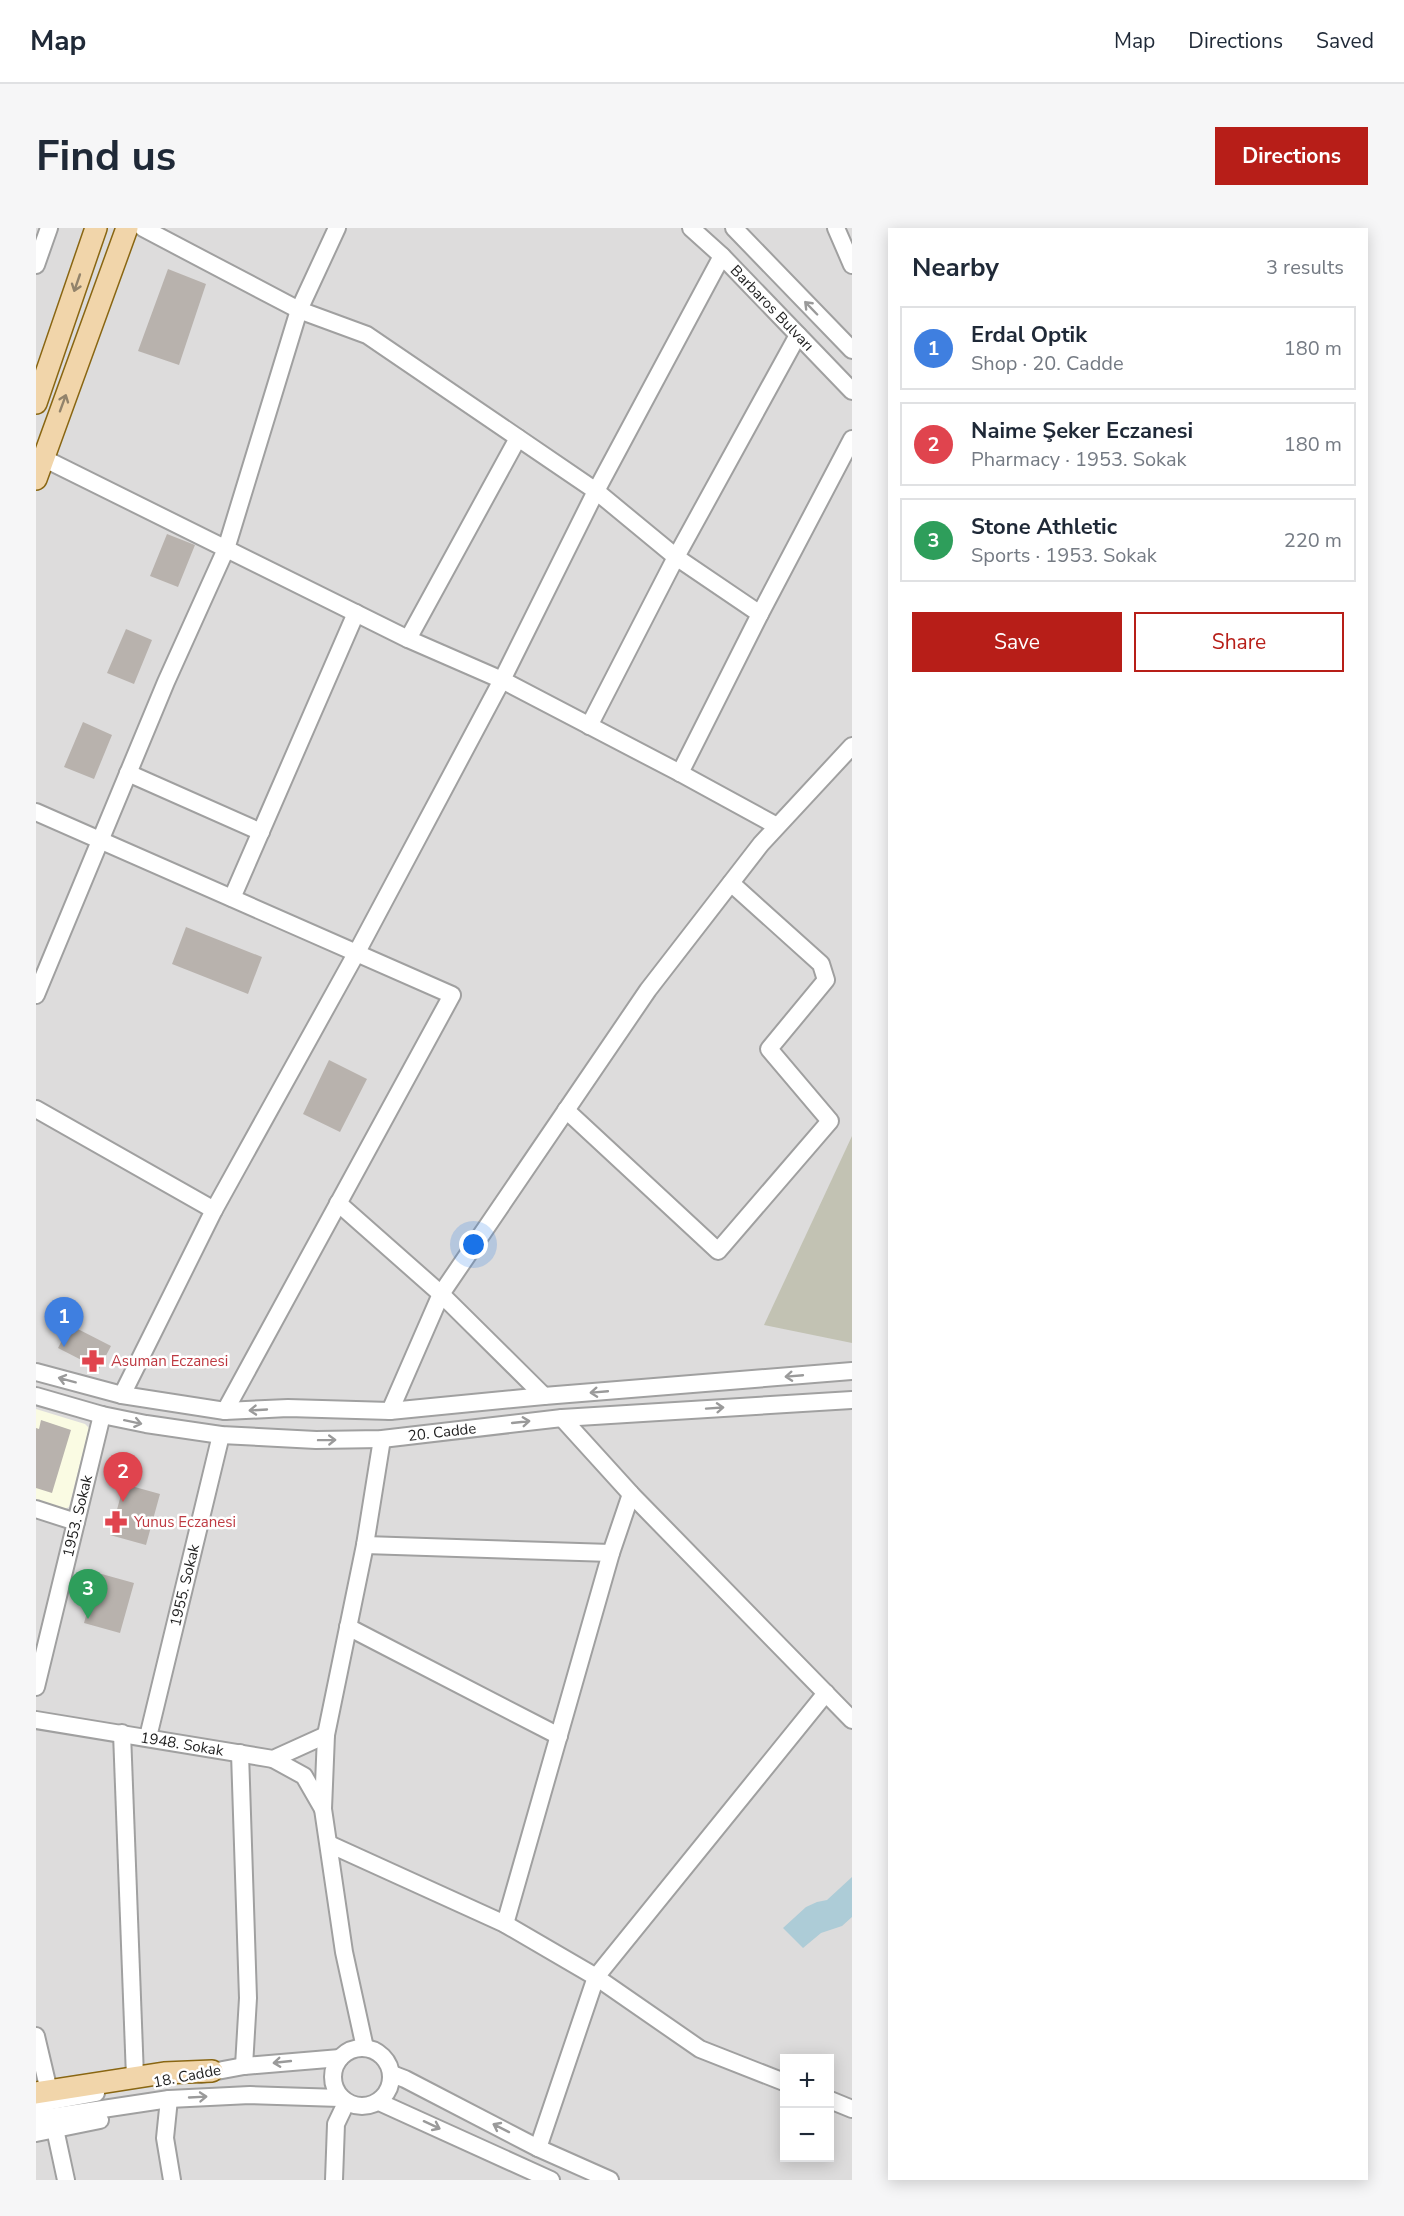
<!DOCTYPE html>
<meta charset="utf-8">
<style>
:root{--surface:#fff;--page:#f6f6f7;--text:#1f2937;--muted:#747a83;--line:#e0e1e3;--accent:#b71e18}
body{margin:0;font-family:"Nunito Sans",sans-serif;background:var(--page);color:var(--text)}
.controls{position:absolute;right:18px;bottom:18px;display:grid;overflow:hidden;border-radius:0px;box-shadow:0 3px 15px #0003}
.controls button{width:54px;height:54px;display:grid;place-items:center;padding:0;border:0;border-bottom:2px solid var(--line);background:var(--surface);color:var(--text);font:30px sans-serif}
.you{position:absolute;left:438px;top:1017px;width:21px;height:21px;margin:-15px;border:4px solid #fff;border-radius:50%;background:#1a73e8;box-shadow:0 0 0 9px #1a73e833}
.badge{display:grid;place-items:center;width:39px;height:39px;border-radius:50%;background:var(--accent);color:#fff;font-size:20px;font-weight:700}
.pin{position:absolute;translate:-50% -50px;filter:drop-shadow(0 2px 3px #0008)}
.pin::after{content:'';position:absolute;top:32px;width:21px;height:18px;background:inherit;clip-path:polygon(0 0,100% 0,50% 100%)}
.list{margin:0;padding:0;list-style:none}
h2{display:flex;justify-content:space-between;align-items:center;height:78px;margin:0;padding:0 24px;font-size:26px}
h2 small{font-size:20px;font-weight:400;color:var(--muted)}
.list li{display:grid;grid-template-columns:39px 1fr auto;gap:18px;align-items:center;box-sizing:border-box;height:84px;margin:0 12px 12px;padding:0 12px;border:2px solid var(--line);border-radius:0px}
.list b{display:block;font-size:22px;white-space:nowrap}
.list p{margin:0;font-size:20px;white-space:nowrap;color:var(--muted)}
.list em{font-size:20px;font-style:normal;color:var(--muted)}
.actions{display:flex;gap:12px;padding:18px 24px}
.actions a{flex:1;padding:14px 0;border:2px solid var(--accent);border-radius:0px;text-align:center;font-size:21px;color:var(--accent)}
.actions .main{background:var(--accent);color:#fff}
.map{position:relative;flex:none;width:816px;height:1952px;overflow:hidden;border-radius:0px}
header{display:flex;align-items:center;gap:36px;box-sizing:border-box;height:84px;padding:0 30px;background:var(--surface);border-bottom:2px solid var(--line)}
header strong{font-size:28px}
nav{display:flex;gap:33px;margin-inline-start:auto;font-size:21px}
.intro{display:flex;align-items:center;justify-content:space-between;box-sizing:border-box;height:144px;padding:0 36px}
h1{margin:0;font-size:42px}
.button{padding:15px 27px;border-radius:0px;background:var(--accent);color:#fff;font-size:21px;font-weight:700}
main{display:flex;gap:36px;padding:0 36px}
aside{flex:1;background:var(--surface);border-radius:0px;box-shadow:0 3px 15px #0003}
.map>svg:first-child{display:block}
</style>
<header>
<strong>Map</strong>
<nav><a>Map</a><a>Directions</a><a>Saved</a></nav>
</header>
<div class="intro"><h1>Find us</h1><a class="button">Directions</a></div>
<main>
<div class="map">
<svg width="816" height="1952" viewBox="0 0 816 1952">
<rect width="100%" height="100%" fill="#efece7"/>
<path fill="#dddcdc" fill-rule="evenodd" d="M0,0h816v1952h-816zM748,1830h46v100h-46z"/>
<path fill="#fafbe3" d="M0,1181l49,15 4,4 -20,79 -4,2 -29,-9z"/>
<path fill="#c2c2b3" d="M816,908v207l-88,-18z"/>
<path fill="#adccd7" d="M816,1649v40l-10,9 -21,7 -18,15 -20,-20 23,-21 11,-5 10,-2z"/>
<path fill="#b8b2ad" d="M132,41l38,15 -27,81 -41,-14z
M131,306l28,11 -17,42 -28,-11z
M90,401l26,11 -18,44 -27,-11z
M47,494l29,13 -18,44 -30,-12z
M150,699l76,30 -14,37 -76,-30z
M293,832l38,19 -27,53 -37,-18z
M34,1097l41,21 -12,23 -41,-21z
M5,1192l30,10 -19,63 -16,-5v-60l3,1z
M88,1256l36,10 -14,51 -36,-10z
M62,1345l36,10 -14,50 -36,-10z"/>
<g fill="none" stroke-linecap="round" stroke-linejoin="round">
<g stroke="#a0a0a0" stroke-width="20">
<g id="minor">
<path d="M107,0l156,82 68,25 229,156 80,66 84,57"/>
<path id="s1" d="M655,0l31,28 130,135"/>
<path d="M698,0l118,122"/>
<path d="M800,0l16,37"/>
<path d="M0,37l13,-37"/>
<path d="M7,230l365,181 94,41 178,93 97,53"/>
<path d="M372,411l110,-201"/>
<path d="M553,498l87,-169 122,-222"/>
<path d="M92,545l133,59"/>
<path d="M644,545l80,-159 92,-175"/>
<path d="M0,584l416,183 -227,416"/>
<path d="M196,670l124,-285"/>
<path d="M0,767l130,-313 60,-133 73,-239 38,-82"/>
<path d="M0,881l178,101"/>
<path d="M530,882l152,141 112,-130 -61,-72 57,-69 -5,-16 -90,-81"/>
<path d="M302,975l103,91 103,102"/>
<path d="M0,1144l86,23 103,16 63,-3 102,3 154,-15 308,-25"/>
<path d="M86,1167l92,-185 143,-258 145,-272 94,-189 126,-235"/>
<path id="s2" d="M0,1168l66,19 44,9 75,11 95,5 66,-1 180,-21 290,-18"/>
<path d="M354,1183l51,-117 207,-304 113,-146 91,-98"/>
<path d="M526,1190l69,76 221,226"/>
<path d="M0,1281l40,13"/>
<path d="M329,1317l246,8"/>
<path d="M312,1399l211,109"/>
<path id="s3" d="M0,1459l66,-272"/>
<path id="s4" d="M0,1492l237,39 53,-24"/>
<path d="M86,1505l13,344"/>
<path id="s5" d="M112,1509l73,-302"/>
<path d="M204,1525l8,245 -4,68"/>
<path d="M237,1531l31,17 19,33"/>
<path d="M293,1616l176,80 91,53 104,72 84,33"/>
<path d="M469,1696l106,-371 20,-59"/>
<path d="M0,1808l13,55"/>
<circle cx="326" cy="1849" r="29"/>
<path d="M329,1820l-21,-96 -21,-143 3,-74 39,-190 17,-106"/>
<path d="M165,1846l43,-8 96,-8"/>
<path d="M356,1846l13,5 133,69 72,32"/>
<path d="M133,1871l-4,39 7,42"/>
<path d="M794,1872l22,9"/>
<path d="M343,1874l172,78"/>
<path d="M0,1876l60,-11"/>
<path d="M0,1891l133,-20 81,-4 90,3"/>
<path d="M19,1901l11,51"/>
<path d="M0,1905l64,-13"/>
<path d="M502,1920l58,-171 230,-284"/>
<path d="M298,1952l2,-56 10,-21"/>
</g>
</g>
<g stroke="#896612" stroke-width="24">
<path id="major" d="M0,175l60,-175
M0,251l91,-251
M0,1865l128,-20 48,-2"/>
</g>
<use href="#minor" stroke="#fff" stroke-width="16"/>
<use href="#major" stroke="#f1d5aa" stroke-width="21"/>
</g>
<defs><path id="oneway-shaft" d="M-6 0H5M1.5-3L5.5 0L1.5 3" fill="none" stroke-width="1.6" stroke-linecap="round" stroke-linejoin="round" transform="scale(1.5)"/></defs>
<g stroke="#92836b">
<use href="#oneway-shaft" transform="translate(41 55) rotate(109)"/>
<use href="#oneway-shaft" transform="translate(27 175) rotate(-70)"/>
</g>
<g stroke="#9a9a9a">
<use href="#oneway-shaft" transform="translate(775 80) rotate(-134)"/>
<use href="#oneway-shaft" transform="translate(758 1148) rotate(175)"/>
<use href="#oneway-shaft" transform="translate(31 1152) rotate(-165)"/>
<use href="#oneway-shaft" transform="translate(563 1164) rotate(175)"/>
<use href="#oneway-shaft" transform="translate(679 1180) rotate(-4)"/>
<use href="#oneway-shaft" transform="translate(222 1182) rotate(177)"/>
<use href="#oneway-shaft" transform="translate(97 1194) rotate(12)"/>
<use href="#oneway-shaft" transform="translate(485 1194) rotate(-6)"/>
<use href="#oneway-shaft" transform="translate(291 1212) rotate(-1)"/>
<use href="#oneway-shaft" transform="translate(246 1834) rotate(174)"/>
<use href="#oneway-shaft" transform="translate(162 1869) rotate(-3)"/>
<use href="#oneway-shaft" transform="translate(396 1897) rotate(25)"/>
<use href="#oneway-shaft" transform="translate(465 1900) rotate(-153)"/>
</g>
<defs>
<g id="pharmacy-bare" transform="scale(1.8)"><path d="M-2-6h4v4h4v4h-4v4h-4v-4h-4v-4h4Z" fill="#e0444e" stroke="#fff" stroke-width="2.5" paint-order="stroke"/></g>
</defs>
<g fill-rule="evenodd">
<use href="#pharmacy-bare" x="57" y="1133"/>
<use href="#pharmacy-bare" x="80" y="1294"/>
</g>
<g text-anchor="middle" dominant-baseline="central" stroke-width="5" stroke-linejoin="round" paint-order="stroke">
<g font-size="15" fill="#1f1f1f" stroke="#fff">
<text stroke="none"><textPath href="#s1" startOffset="114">Barbaros Bulvarı</textPath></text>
<text stroke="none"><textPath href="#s2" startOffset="411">20. Cadde</textPath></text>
<text stroke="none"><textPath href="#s3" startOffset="176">1953. Sokak</textPath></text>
<text stroke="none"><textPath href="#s5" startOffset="156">1955. Sokak</textPath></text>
<text stroke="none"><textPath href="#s4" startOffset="148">1948. Sokak</textPath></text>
<text transform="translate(151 1848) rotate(-11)">18. Cadde</text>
</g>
<g font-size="15" fill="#be3a42" stroke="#fff" text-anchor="start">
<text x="75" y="1133">Asuman Eczanesi</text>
<text x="98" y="1294">Yunus Eczanesi</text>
</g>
</g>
</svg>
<div class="controls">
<button>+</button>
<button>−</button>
</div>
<div class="you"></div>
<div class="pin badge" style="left:28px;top:1119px;background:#3f7fe0">1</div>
<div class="pin badge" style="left:87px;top:1274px;background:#e0444e">2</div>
<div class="pin badge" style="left:52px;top:1391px;background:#2e9e5b">3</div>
</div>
<aside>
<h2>Nearby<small>3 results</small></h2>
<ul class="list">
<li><span class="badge" style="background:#3f7fe0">1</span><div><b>Erdal Optik</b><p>Shop · 20. Cadde</p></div><em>180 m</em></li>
<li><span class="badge" style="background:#e0444e">2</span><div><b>Naime Şeker Eczanesi</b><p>Pharmacy · 1953. Sokak</p></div><em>180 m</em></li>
<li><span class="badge" style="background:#2e9e5b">3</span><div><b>Stone Athletic</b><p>Sports · 1953. Sokak</p></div><em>220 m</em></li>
</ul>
<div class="actions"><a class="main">Save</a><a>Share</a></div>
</aside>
</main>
